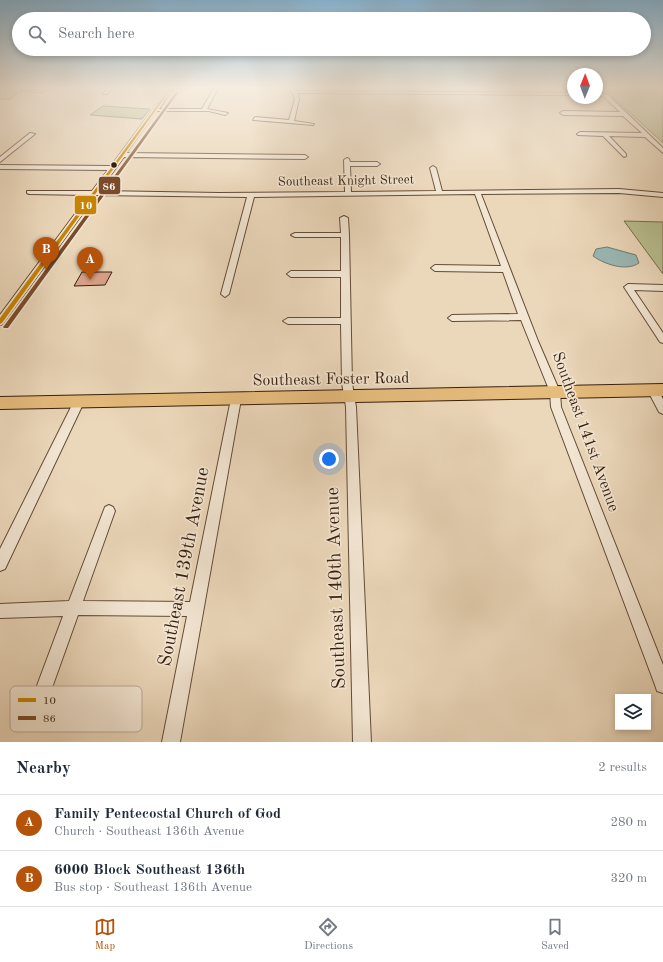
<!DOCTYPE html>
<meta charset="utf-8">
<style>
:root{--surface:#fff;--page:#f2f2f3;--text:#1f2937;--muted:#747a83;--line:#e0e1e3;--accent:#b45309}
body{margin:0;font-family:"Old Standard TT",serif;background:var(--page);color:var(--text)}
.controls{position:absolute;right:12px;bottom:12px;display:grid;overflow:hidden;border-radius:0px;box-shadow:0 2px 6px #0003}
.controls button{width:36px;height:36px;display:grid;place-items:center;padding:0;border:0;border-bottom:1px solid var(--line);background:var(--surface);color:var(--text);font:20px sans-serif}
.compass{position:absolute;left:567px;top:68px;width:36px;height:36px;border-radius:50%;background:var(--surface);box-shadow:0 2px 6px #0003;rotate:1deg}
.you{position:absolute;left:329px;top:459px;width:14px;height:14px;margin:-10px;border:3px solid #fff;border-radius:50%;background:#1a73e8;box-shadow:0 0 0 6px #1a73e833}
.badge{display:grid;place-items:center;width:26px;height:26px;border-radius:50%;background:var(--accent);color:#fff;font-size:13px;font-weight:700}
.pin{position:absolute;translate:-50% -33px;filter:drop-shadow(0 1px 2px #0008)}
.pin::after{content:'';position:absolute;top:21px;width:14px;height:12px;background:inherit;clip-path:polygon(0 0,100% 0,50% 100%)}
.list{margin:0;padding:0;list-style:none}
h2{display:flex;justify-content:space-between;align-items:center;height:52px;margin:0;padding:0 16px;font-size:17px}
h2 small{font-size:13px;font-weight:400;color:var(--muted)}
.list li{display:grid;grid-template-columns:26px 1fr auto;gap:12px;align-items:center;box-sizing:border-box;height:56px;padding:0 16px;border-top:1px solid var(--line)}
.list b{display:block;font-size:15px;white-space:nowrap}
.list p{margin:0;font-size:13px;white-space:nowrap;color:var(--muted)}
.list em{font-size:13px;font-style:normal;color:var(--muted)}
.icon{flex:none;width:22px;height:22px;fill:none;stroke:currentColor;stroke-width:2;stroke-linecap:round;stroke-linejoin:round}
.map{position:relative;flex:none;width:663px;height:742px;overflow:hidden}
.search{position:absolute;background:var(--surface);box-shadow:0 2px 6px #0003;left:12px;right:12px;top:12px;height:44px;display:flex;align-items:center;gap:10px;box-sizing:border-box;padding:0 14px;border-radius:22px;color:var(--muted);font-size:15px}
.sheet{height:164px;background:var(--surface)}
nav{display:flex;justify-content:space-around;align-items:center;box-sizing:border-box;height:56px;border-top:1px solid var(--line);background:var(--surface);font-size:11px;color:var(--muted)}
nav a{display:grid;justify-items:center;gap:2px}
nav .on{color:var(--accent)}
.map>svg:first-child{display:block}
</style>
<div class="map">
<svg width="663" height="742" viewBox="0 0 663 742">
<rect width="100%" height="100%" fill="#ebd7ba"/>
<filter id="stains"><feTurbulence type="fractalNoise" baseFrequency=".005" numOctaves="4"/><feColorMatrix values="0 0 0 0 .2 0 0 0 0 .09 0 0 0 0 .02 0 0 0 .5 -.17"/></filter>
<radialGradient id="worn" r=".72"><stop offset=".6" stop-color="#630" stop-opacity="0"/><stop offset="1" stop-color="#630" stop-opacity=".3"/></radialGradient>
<path fill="#b8be8f" stroke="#786e4e" d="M0,88h26l-16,11h-10z
M603,88h60v55z
M103,106l46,3h1l-8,10 -52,-4z
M624,221l39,1v52z"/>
<path fill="#99b8b5" stroke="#727a72" d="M607,247l29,8 3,8c-13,9 -35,1 -46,-7l3,-7z"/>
<path fill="#dda48c" stroke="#371e0d" d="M82,272h30l-7,13 -31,1z"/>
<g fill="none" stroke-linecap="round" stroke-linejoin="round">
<g stroke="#644c38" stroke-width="2">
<path id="minor" d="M44,88h4l-7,4 -20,-1 19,-1z
M108,88h4l-5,6h-4z
M169,88h4l-14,21h43l12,-21h4l-11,21 21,4 -3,2 -16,-4h-53l-30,42 179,2 3,2 -3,2 -181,-2 -25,34 120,2 126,-1 -1,-32 3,-2 2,1 1,3h27l3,2 -3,2h-27l1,26 85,-1 -6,-23 3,-2 3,2 6,23 177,-2 44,4v4l-44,-4 -138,1 57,147 22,51 1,15 102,258v28l-6,-2 -2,-6 -104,-278 -1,-15 -29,-72 -69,1 -4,-3 4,-3 66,-1 -15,-42 -68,-1 -4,-3 4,-3 66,1 -26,-72 -221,3 -25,97 -4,3 -4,-3 26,-97 -151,-2 -93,129 -3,1v-10l89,-120 -60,-1 -2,-1v-2h65l16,-21 -108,-1v-4l111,1z
M290,88h4l2,3 277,2v2l-276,-2 2,6 -5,22 20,3 -1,1 -60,-5 2,-3 34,3 6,-21z
M597,93l11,2 55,53v5l-18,-16 -36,-1 17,18v2l-2,1 -21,-21 -25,-1 -1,-1 3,-2 62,1 -19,-17 -60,-1 -3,-2 3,-2 57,1 -16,-15 -7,-2z
M30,133l5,1 -35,28v-5z
M344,216l4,2 1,17 3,148 4,24 15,335h-18l-7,-335 -4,-24 -1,-59h-53l-5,-3 5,-3h53v-41h-50l-4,-3 4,-3h50v-34h-46l-4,-2 4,-2h46l-1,-15z
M628,284l35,1v6l-29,-1 29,43v10l-3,-1 -36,-55z
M653,387l4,1 6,11v15l-4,-2 -11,-21 1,-3z
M236,395l4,1 1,3 -61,343h-18l25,-126 -109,-1 -35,98 -6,2 -6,-2 -2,-6 34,-91 -63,2v-14l69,-3 36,-94 4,-2 4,2 2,4 -32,90 107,1 41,-203 1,-3z
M79,398l4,1 1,3 -79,167 -5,2v-22l75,-150z"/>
</g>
<g stroke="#371e0d" stroke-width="2">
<path id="major" d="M663,384v12l-663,13v-12z"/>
</g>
<use href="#minor" fill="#f2e5d2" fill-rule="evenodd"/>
<use href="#major" fill="#e6bc7d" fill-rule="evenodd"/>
<g stroke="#f2e5d2" stroke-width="3">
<path id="bus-1" d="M170,88h2l-170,235 -2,1v-6z"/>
</g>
<g stroke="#f2e5d2" stroke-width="3">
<path id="bus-2" d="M176,92l2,1 -170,235h-4l-1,-1 1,-1z"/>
</g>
<use href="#bus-1" fill="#c78403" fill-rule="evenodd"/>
<use href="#bus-2" fill="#7a4b2a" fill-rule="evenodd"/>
</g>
<linearGradient id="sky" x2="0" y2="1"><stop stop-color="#88b6d4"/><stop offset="0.46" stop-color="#f6ede0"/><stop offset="1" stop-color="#f6ede0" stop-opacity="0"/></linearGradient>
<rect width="663" height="191" fill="url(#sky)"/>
<circle fill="#371e0d" stroke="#f2e5d2" stroke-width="1.5" cx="114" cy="165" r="3.5"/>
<g text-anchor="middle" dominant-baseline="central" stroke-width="3.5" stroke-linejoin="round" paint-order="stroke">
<g font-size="13" fill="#371e0d" stroke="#f2e5d2">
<text transform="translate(346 181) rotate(-1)">Southeast Knight Street</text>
</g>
<g font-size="16" fill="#371e0d" stroke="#f2e5d2">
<text transform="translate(331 380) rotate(-1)">Southeast Foster Road</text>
<text transform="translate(585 432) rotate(70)">Southeast 141st Avenue</text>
</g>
<g font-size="19" fill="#371e0d" stroke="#f2e5d2">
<text transform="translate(185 567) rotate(-79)">Southeast 139th Avenue</text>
<text transform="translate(337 588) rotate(-92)">Southeast 140th Avenue</text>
</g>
</g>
<rect x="10" y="686" width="132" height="46" rx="6" fill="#f2e5d2" stroke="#baa997" stroke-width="1"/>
<rect x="18" y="698" width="18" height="4" fill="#c78403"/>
<rect x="18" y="716" width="18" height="4" fill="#7a4b2a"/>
<g font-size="11" fill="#371e0d">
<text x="43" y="704">10</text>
<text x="43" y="722">86</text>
</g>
<g stroke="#f2e5d2" stroke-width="1.5">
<rect x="98" y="176" width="23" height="19" rx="4" fill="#7a4b2a"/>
<rect x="74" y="195" width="23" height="20" rx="4" fill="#c78403"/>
</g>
<g font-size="11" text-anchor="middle" font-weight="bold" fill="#fff">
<text x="109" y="190">86</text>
<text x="86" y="209">10</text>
</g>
<rect width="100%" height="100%" filter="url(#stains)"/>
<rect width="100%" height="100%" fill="url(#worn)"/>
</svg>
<div class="controls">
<button><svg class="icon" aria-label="layers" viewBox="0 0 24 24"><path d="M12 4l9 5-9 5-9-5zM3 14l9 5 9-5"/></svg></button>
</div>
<svg class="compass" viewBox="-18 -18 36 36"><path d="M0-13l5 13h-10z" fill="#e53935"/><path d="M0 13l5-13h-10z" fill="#747a83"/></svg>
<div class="you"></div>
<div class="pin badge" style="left:90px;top:280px">A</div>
<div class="pin badge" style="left:46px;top:270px">B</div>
<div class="search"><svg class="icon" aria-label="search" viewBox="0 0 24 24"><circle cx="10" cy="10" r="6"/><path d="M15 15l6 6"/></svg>Search here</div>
</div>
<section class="sheet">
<h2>Nearby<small>2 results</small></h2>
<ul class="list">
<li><span class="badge">A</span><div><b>Family Pentecostal Church of God</b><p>Church · Southeast 136th Avenue</p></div><em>280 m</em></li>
<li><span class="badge">B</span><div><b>6000 Block Southeast 136th</b><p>Bus stop · Southeast 136th Avenue</p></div><em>320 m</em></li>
</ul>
</section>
<nav>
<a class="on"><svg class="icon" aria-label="map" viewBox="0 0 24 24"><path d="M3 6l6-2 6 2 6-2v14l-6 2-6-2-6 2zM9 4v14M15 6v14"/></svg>Map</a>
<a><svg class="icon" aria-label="directions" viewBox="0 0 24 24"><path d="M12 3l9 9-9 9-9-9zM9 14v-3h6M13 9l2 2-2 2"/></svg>Directions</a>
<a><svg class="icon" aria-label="saved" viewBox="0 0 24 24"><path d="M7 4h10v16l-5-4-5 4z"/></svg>Saved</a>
</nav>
